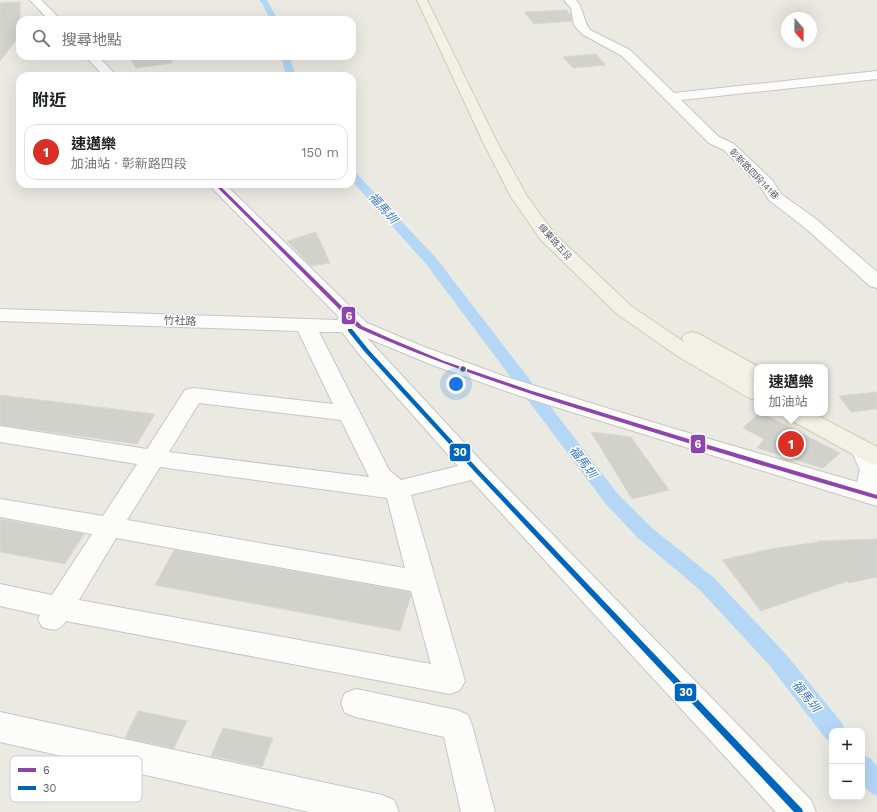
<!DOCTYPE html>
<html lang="zh-TW">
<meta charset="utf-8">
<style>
:root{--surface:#fff;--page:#f6f6f6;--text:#202124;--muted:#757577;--line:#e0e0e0;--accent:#d93025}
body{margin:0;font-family:"Work Sans","Noto Sans TC",sans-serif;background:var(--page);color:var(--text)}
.controls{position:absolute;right:12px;bottom:12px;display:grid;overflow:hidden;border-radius:8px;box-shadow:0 4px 16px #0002}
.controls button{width:36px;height:36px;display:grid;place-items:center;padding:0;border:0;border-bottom:1px solid var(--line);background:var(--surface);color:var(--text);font:20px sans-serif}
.compass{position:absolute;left:781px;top:12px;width:36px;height:36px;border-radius:50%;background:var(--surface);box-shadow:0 4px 16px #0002;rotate:160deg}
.you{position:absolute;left:456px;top:384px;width:14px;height:14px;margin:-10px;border:3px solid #fff;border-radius:50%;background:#1a73e8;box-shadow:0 0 0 6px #1a73e833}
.badge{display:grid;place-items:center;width:26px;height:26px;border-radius:50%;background:var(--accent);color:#fff;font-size:13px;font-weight:700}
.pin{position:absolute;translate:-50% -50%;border:2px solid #fff;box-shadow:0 1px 4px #0006}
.popup{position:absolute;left:754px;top:364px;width:74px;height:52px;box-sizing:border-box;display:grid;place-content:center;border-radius:8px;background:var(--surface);filter:drop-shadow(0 1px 3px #0005);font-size:13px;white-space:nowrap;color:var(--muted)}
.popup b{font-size:15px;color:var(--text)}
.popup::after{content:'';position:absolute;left:50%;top:100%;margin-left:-8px;border:8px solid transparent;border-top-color:var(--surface)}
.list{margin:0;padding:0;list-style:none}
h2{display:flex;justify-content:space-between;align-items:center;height:52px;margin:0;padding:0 16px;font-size:17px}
h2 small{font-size:13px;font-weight:400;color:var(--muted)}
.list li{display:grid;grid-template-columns:26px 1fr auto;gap:12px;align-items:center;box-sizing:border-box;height:56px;margin:0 8px 8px;padding:0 8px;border:1px solid var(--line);border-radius:12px}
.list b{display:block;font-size:15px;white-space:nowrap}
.list p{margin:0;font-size:13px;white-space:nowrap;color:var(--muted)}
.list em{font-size:13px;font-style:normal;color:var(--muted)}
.icon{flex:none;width:22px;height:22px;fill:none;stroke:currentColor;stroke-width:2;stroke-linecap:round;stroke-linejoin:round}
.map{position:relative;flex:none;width:877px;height:812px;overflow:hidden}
.search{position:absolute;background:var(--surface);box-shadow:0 4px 16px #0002;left:16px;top:16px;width:340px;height:44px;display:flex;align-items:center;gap:10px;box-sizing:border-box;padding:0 14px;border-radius:12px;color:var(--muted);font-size:15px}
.panel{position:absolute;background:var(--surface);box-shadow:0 4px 16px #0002;left:16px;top:72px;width:340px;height:116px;border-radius:12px}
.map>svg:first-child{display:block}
</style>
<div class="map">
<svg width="877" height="812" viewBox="0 0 877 812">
<rect width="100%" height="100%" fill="#eae9e2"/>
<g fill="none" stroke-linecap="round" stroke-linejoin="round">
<path fill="#b4d7f6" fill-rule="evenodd" d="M259,0h8l11,20h-8l-7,-15z
M281,56h8l7,20h-10z
M352,172l4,1 80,85 181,235 35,35 61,49 71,75 58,71 3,8h-13v10l-6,-2 -56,-73 -71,-77 -61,-51 -33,-35 -179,-239 -74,-83z
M862,755l8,3 7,8v30c-20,-9 -15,-23 -15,-41z"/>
</g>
<path fill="#d2d2cd" stroke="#d9d7d2" d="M20,2v33l-20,26v-58z
M566,10l5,5 1,6 -38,3 -10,-12z
M596,54l10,11 -33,3 -10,-11z
M129,56h42l1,7 -36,5z
M316,232l14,31 -19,3 -24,-25z
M877,392v17l-26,3 -12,-16z
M0,395l155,19 -18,30 -137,-19z
M759,413h3l78,40 -17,15 -66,-20 7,-9 -21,-11z
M591,432l40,5 38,53 -37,9z
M0,519l84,15 -19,30 -65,-12z
M877,539v38l-28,6 -2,-2 -86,30 -39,-51 49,-11 47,-7 -1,-1z
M174,550l236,42 1,3 -11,36 -245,-46z
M138,711l49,10 -13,27 -49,-10z
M223,728l50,10 -11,29 -51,-11z"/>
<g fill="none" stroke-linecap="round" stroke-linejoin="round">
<g stroke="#c6c7c5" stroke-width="2">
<path id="minor" d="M30,0h11l20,20h-12z
M564,0h12c8,9 7,21 14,30l40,20 44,43 203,-22v8l-196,21 38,37 15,7 38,36 9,14 35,25 61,53v16l-7,-2 -66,-59 -35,-27 -9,-14 -36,-36 -15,-7 -87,-87 -40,-22 -8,-9 -3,-17z
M85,56h13l19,20h-13z
M208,184h17l142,139 55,23 84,31 159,49 192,56 3,-12 -9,-20 4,-6 8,-2 8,2 6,11v51l-357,-110 -85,-30 -68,-28 117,126 327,336 5,12h-40l-305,-332 -60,15 54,186 -5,9 -10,4 -384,-73c-6,10 -13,10 -24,6l-4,-8 2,-4 -40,-9v-22l52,11 40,-61 -92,-17v-18l103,17 34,-52 -137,-22v-16l147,23 38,-59 8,-2 140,16 -35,-73 -298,-10v-12l337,11 2,-3zM319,332h23l17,22 99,112 -57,14 -12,-10zM199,403l142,17 28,57 -200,-25zM160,467l227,31 18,70 -278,-48zM116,538l295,53 20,73 -352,-64z
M356,689l101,21 11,5 4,10 23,87h-34l-17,-75 -88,-20 -11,-4 -4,-10 4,-10z
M0,712l382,83 12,5 5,12h-90l-309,-70z"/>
</g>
<g stroke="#d4ccae" stroke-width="2">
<path id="major" d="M417,0h10l70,142 30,54 26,36 78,74 53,36 -2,-4 3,-4 7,-2 7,2 60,33h-2v15l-6,-2 6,4v16l-8,-2 -70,-41 -62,-43 -76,-74 -30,-43 -28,-55z
M784,413h29l64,34v18l-8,-2 -82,-45z"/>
</g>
<use href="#minor" fill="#fcfcfb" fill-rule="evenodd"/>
<use href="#major" fill="#f2f1e5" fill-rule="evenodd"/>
<g stroke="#fff" stroke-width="3">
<path id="bus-1" d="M214,184h4l144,142 27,12 55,23 85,29 166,51 182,54v4c-87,-25 -174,-51 -260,-78 -88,-27 -175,-55 -259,-93z"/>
</g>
<g stroke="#fff" stroke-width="3">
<path id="bus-2" d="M348,329h4l16,20 110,120 324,340 1,3h-9l-320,-341 -110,-120 -16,-20z"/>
</g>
<use href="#bus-1" fill="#8e44ad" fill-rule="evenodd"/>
<use href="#bus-2" fill="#0065bd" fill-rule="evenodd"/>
</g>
<circle fill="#585c62" stroke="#fff" stroke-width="1.5" cx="463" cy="369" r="3.5"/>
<g text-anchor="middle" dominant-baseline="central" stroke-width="3" stroke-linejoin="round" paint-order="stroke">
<g font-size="9" fill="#585c62" stroke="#fff">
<text transform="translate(754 174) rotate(46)">彰新路四段141巷</text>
<text transform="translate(555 242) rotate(48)">線東路五段</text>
</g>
<g font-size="11" fill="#585c62" stroke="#fff">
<text transform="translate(180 321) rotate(2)">竹社路</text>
</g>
<g font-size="12" font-style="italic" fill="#3777cb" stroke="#fff">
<text transform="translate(383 208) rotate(48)">福馬圳</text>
<text transform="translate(583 462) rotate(53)">福馬圳</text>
<text transform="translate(806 696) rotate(51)">福馬圳</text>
</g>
</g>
<rect x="10" y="756" width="132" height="46" rx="6" fill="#fff" stroke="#cdced0" stroke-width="1"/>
<rect x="18" y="768" width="18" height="4" fill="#8e44ad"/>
<rect x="18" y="786" width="18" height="4" fill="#0065bd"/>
<g font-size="11" fill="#585c62">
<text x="43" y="774">6</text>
<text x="43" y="792">30</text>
</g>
<g stroke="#fff" stroke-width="1.5">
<rect x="341" y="306" width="15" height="19" rx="4" fill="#8e44ad"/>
<rect x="690" y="434" width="16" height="20" rx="4" fill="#8e44ad"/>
<rect x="449" y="443" width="22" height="19" rx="4" fill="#0065bd"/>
<rect x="674" y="683" width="23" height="19" rx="4" fill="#0065bd"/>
</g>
<g font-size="11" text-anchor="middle" font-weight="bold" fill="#fff">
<text x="349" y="320">6</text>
<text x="698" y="448">6</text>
<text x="460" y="456">30</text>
<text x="686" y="696">30</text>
</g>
</svg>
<div class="controls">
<button>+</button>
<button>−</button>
</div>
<svg class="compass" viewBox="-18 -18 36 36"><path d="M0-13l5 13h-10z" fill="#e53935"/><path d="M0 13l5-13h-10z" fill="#757577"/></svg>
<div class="you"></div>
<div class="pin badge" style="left:791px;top:444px">1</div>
<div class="popup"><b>速邁樂</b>加油站</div>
<div class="search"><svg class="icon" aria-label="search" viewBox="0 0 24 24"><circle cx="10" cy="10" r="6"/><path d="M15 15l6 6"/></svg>搜尋地點</div>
<section class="panel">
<h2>附近<small></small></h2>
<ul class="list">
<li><span class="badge">1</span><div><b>速邁樂</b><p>加油站 · 彰新路四段</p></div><em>150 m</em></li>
</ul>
</section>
</div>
